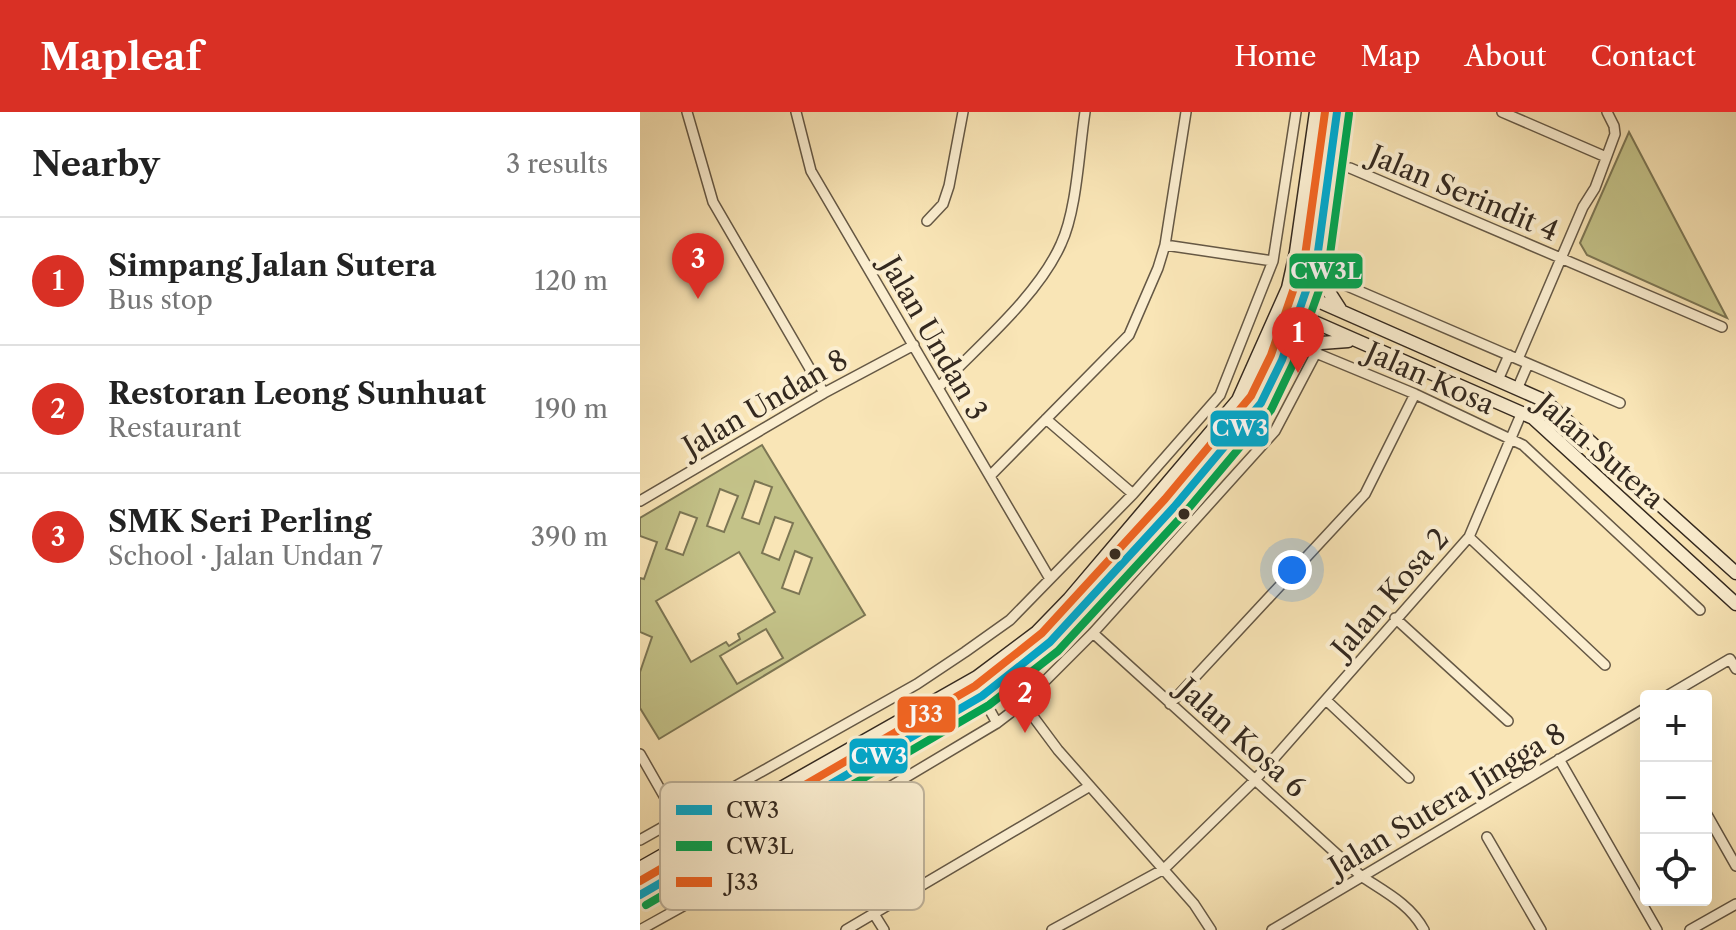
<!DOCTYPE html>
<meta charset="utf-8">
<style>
:root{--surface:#fff;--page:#f2f2f2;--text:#222;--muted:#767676;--line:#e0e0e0;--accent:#d93025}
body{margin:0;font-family:"Libre Caslon Text",serif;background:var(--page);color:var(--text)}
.controls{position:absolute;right:24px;bottom:24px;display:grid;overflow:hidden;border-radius:8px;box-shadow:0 8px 32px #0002}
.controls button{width:72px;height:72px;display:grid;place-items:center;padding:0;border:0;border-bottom:2px solid var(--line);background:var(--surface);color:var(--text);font:40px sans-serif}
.you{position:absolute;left:652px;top:458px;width:28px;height:28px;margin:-20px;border:6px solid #fff;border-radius:50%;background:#1a73e8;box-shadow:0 0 0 12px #1a73e833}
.badge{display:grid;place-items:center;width:52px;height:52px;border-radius:50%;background:var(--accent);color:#fff;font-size:26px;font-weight:700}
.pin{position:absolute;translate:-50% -66px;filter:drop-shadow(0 2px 4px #0008)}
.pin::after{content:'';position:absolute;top:42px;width:28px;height:24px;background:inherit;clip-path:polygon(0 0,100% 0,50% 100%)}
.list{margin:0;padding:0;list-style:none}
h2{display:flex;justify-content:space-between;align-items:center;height:104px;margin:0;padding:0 32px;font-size:34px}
h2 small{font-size:26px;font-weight:400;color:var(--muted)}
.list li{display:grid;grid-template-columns:52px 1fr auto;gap:24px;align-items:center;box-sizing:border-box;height:128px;padding:0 32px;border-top:2px solid var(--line)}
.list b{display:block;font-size:30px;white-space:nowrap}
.list p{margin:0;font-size:26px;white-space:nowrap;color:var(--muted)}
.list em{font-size:26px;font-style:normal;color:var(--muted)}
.icon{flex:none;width:44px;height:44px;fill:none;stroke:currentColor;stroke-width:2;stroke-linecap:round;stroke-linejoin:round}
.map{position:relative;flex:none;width:1096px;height:818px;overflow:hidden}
header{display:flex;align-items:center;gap:48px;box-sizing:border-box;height:112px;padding:0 40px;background:var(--accent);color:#fff}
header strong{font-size:38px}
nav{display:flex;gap:44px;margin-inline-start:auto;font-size:28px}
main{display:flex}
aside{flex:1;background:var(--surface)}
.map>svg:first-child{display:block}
</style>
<header>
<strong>Mapleaf</strong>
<nav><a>Home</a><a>Map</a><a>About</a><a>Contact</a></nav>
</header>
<main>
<aside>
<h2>Nearby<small>3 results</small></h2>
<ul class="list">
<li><span class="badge">1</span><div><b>Simpang Jalan Sutera</b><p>Bus stop</p></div><em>120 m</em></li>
<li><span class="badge">2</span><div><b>Restoran Leong Sunhuat</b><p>Restaurant</p></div><em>190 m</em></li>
<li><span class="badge">3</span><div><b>SMK Seri Perling</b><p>School · Jalan Undan 7</p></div><em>390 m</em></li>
</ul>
</aside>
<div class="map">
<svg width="1096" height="818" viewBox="0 0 1096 818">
<rect width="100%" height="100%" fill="#f9e5b6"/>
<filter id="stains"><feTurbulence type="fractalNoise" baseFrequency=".0025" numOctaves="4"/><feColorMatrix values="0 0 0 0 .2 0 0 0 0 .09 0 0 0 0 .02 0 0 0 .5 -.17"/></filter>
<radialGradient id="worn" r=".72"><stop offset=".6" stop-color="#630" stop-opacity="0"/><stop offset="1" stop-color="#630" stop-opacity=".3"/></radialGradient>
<path fill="#c4c389" stroke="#7c7654" stroke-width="2" fill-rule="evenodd" d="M989,20l98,186 -140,-63 -7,-12z
M122,333l103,170 -206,124 -19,-31v-36l12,-35 -12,-5v-54l4,1 13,-37 -17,-6v-18zM115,369l17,6 -13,37 -17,-6zM80,377l18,7 -14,36 -17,-6zM40,400l17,6 -14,37 -17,-6zM135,405l18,6 -14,37 -17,-7zM155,439l17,7 -13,36 -17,-6zM99,440l36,60 -37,22 2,5 -11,7 -3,-4 -35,20 -35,-61zM126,517l17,29 -46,26 -17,-28z"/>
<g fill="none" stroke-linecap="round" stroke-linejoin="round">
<g stroke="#655845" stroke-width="12">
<path id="street" d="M47,0l26,90 111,191
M156,0l15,59 239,408
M862,0l104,45
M710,56l372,159
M287,109l16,-17 6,-18 14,-74
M525,133l108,16
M698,170l282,121
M878,247l65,-152 12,-19 20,-54 -1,-8 -7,-14
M858,268l11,-25
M878,275l10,-23
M298,276c40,-42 100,-92 123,-144 16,-34 18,-94 24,-132
M406,307l87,75
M350,364l139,-141 29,-67 7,-23 21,-133
M0,389l184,-108 90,-48
M829,425l136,128
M755,506l113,103
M453,521l268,243c24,16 49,28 63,54
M342,584l15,27
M1027,584l63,-37 6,10
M686,588l83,78
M383,591l35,47 136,154 17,26
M530,592l195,-210 50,-100
M0,642l60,105
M919,647l98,171
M1066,701l30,53
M847,725l54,93
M0,728l277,-156 48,-32 45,-32 123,-126 87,-99 53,-134 23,-149
M21,771l15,27
M234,802l10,16
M0,818l144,-80 213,-127 26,-20 70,-70 182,-202 41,-78 99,41 108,51 177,165
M206,818l244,-144
M412,818l112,-61 91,-89 214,-243 53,-125
M632,818l374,-222
M1050,818l46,-26"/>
</g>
<g stroke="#34291f" stroke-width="15">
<path id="secondary" d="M678,150l4,19 18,28
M662,182l243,107 191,172
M654,201l239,105 203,186
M642,248l39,-17 27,-2
M0,756l337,-191 60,-45 32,-33 169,-199 50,-112 8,-36 20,-140
M0,783l342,-199 68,-54 124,-135 87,-104 21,-43 35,-101 20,-147"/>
</g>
<use href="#street" stroke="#fbeed0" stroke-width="9"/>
<use href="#secondary" stroke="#fbeed0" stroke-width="12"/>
<g stroke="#fbeed0" stroke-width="14">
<path id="bus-1" d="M0,783l342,-199 68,-54 124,-135 87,-104 21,-43 35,-101 20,-147"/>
</g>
<g stroke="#fbeed0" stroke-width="14">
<path id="bus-2" d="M6,793l343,-200 69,-54 125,-136 88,-105 22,-46 36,-102 20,-148"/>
</g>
<g stroke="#fbeed0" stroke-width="14">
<path id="bus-3" d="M0,769l335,-195 67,-53 123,-134 86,-103 20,-41 34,-99 20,-144"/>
</g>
<use href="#bus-1" stroke="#00a9ce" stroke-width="8"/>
<use href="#bus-2" stroke="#00a651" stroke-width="8"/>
<use href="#bus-3" stroke="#f26522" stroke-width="8"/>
</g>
<g fill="#34291f" stroke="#fbeed0" stroke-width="3">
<circle cx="544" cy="402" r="7"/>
<circle cx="475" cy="442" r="7"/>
</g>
<g text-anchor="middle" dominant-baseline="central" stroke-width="8" stroke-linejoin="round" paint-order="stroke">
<g font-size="28" fill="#34291f" stroke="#fbeed0">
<text transform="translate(824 81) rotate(23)">Jalan Serindit 4</text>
<text transform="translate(294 226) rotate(60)">Jalan Undan 3</text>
<text transform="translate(790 266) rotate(24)">Jalan Kosa</text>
<text transform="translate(125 291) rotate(-30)">Jalan Undan 8</text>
<text transform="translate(960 339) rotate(41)">Jalan Sutera</text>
<text transform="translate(750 481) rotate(-49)">Jalan Kosa 2</text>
<text transform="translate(602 626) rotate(42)">Jalan Kosa 6</text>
<text transform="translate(807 688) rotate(-31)">Jalan Sutera Jingga 8</text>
</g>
</g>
<rect x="20" y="670" width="264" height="128" rx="12" fill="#fbeed0" stroke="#bfb39b" stroke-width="2"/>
<rect x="36" y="693" width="36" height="10" fill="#00a9ce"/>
<rect x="36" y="729" width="36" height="10" fill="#00a651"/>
<rect x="36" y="765" width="36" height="10" fill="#f26522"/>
<g font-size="22" fill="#34291f">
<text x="86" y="706">CW3</text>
<text x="86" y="742">CW3L</text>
<text x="86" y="778">J33</text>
</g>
<g stroke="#fbeed0" stroke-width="3">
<rect x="648" y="140" width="76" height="38" rx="8" fill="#00a651"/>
<rect x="569" y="297" width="61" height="39" rx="8" fill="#00a9ce"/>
<rect x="256" y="583" width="61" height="39" rx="8" fill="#f26522"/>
<rect x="208" y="625" width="61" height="38" rx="8" fill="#00a9ce"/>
</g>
<g font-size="22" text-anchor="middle" font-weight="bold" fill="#fff">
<text x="686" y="167">CW3L</text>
<text x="600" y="324">CW3</text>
<text x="286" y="610">J33</text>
<text x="239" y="652">CW3</text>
</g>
<rect width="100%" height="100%" filter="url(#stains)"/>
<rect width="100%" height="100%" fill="url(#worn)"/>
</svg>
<div class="controls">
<button>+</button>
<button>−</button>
<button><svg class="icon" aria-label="locate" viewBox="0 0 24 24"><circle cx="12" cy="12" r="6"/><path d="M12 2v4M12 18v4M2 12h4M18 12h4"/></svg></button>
</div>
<div class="you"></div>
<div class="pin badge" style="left:658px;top:261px">1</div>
<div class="pin badge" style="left:385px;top:621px">2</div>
<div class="pin badge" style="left:58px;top:187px">3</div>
</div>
</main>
